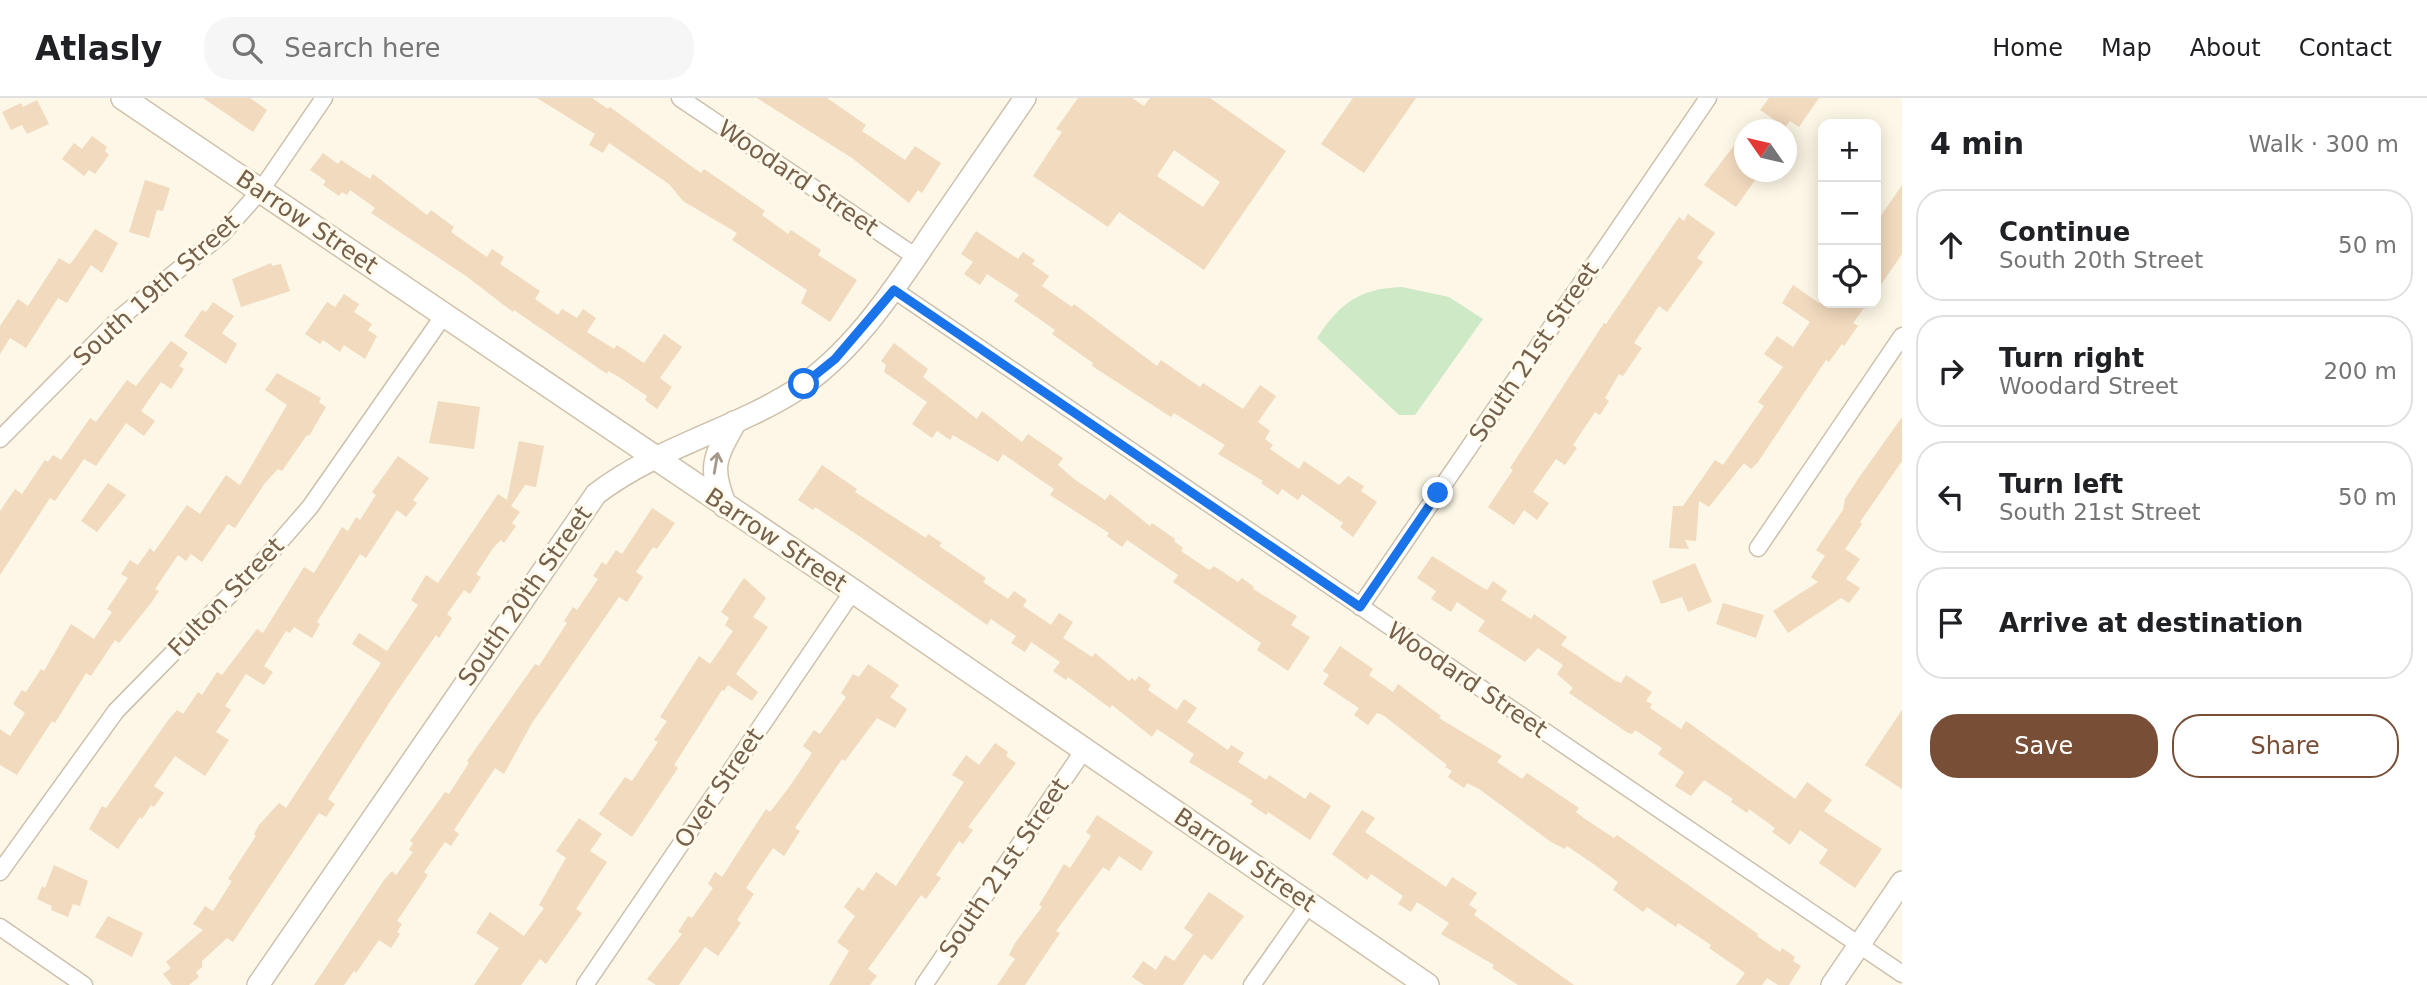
<!DOCTYPE html>
<meta charset="utf-8">
<style>
:root{--surface:#fff;--page:#f6f6f6;--text:#202124;--muted:#757577;--line:#e0e0e0;--accent:#784e37}
body{margin:0;font-family:"DejaVu Sans",sans-serif;background:var(--page);color:var(--text)}
.controls{position:absolute;right:21px;top:21px;display:grid;overflow:hidden;border-radius:14px;box-shadow:0 4px 18px #0003}
.controls button{width:63px;height:63px;display:grid;place-items:center;padding:0;border:0;border-bottom:2px solid var(--line);background:var(--surface);color:var(--text);font:35px sans-serif}
.compass{position:absolute;left:1734px;top:21px;width:63px;height:63px;border-radius:50%;background:var(--surface);box-shadow:0 4px 18px #0003;rotate:304deg}
.stop{position:absolute;width:21px;height:21px;margin:-16px;border:5px solid #1a73e8;border-radius:50%;background:#fff}
.stop.end{background:#1a73e8;border-color:#fff;box-shadow:0 2px 7px #0008}
.list{margin:0;padding:0;list-style:none}
h2{display:flex;justify-content:space-between;align-items:center;height:91px;margin:0;padding:0 28px;font-size:30px}
h2 small{font-size:23px;font-weight:400;color:var(--muted)}
.list li{display:grid;grid-template-columns:46px 1fr auto;gap:21px;align-items:center;box-sizing:border-box;height:112px;margin:0 14px 14px;padding:0 14px;border:2px solid var(--line);border-radius:28px}
.list b{display:block;font-size:26px;white-space:nowrap}
.list p{margin:0;font-size:23px;white-space:nowrap;color:var(--muted)}
.list em{font-size:23px;font-style:normal;color:var(--muted)}
.actions{display:flex;gap:14px;padding:21px 28px}
.actions a{flex:1;padding:16px 0;border:2px solid var(--accent);border-radius:28px;text-align:center;font-size:24px;color:var(--accent)}
.actions .main{background:var(--accent);color:#fff}
.icon{flex:none;width:38px;height:38px;fill:none;stroke:currentColor;stroke-width:2;stroke-linecap:round;stroke-linejoin:round}
.map{position:relative;flex:none;width:1902px;height:887px;overflow:hidden}
header{display:flex;align-items:center;gap:42px;box-sizing:border-box;height:98px;padding:0 35px;background:var(--surface);border-bottom:2px solid var(--line)}
header strong{font-size:33px}
nav{display:flex;gap:38px;margin-inline-start:auto;font-size:24px}
.search{width:490px;height:63px;background:var(--page);display:flex;align-items:center;gap:18px;box-sizing:border-box;padding:0 24px;border-radius:28px;color:var(--muted);font-size:26px}
main{display:flex}
aside{flex:1;background:var(--surface)}
.map>svg:first-child{display:block}
</style>
<header>
<strong>Atlasly</strong>
<div class="search"><svg class="icon" aria-label="search" viewBox="0 0 24 24"><circle cx="10" cy="10" r="6"/><path d="M15 15l6 6"/></svg>Search here</div>
<nav><a>Home</a><a>Map</a><a>About</a><a>Contact</a></nav>
</header>
<main>
<div class="map">
<svg width="1902" height="887" viewBox="0 0 1902 887">
<rect width="100%" height="100%" fill="#fcf7e6"/>
<path fill="#cee9c5" d="M1402,189l47,10 34,22 -68,96h-16l-82,-77c24,-36 42,-49 85,-51z"/>
<path fill="#f1dabe" fill-rule="evenodd" d="M203,0h47l17,12 -14,22z
M537,0h55l16,11 2,-2 78,57 13,9 3,-4 61,42 -3,4 26,19 3,-4 30,20 -3,5 39,25 -27,42 -29,-19 6,-13 -75,-50 5,-7 -54,-32 -14,-17 -60,-41 -6,10 -14,-8 6,-11z
M757,0h70l39,27 -4,6 43,29 10,-14 26,17 -19,30 -4,-3 -9,13 -57,-45z
M1078,0h54l12,8 6,-8h60l76,53 -82,119 -85,-58 -11,15 -75,-51 29,-44 -6,-3zM1174,52l46,32 -17,25 -46,-31z
M1353,0h63l-52,75 -43,-29z
M1769,0h50l-20,29 -9,-6 -5,6 -25,-17z
M37,2l12,24 -22,10 -5,-9 -11,5 -9,-18 19,-9 2,4z
M1745,33v41h16l-25,35 -32,-22z
M92,38l15,11 -2,4 4,4 -14,19 -6,-4 -5,6 -22,-17 12,-16 8,6z
M323,55l15,11 3,-4 29,19 3,-5 54,41 4,-5 23,17 -3,5 36,25 5,-8 12,8 -4,7 40,27 -5,8 23,16 4,-6 15,9 6,-9 13,9 -9,14 27,17 3,-4 27,18 20,-29 18,13 -22,31 12,9 -15,22 -12,-9 2,-4 -28,-19 -11,-6 -1,3 -93,-64 -1,2 -47,-36 -95,-63 4,-5 -25,-18 -3,5 -5,-3 -3,4 -16,-11 3,-4 -16,-11z
M145,82l25,8 -7,23 -6,-1 -8,28 -20,-6z
M1902,87v69l-26,38v-69z
M1688,116l27,19 -18,25 6,4 -36,50 -8,-6 -25,37 8,5 -19,28 -4,-2 -14,24 4,3 -9,14 -5,-3 -22,33 4,3 -12,17 -9,-6 -23,33 16,11 -12,17 -13,-10 -10,15 -26,-18 25,-37 -3,-2 94,-145 2,1 73,-107 5,4z
M95,131l23,14 -16,30 -11,-8 -24,38 -9,-5 -32,50 -16,-10 -10,16v-28l18,-27 10,7 31,-48 10,6 3,-2z
M976,133l42,28 5,-7 12,8 -3,4 17,12 -7,10 30,21 2,-3 83,62 4,-6 39,27 3,-4 40,26 17,-24 16,11 -18,26 12,9 -5,8 8,6 -3,4 29,20 5,-8 35,24 9,-9 16,10 -3,5 16,11 -24,35 -13,-10 3,-4 -41,-29 -4,6 -16,-11 -4,6 -17,-12 2,-2 -45,-27 7,-9 -51,-32 -3,4 -79,-51 1,-3 -41,-29 3,-4 -41,-29 5,-6 -32,-21 -7,11 -16,-11 9,-12 -12,-8z
M271,165l1,3 9,-2 9,27 -49,16 -9,-28z
M1793,187l26,18h38l7,5 -11,15 5,3 -14,20 -2,-2 -13,18 -3,-2 -68,102 -7,7 -7,-6 -35,44 -10,-6 -3,40 -11,-1 4,9 -20,-1 4,-42h10l32,-46 8,5 41,-59 -6,-4 25,-35 -19,-13 13,-18 16,11 17,-25 -28,-19z
M344,196l15,10 -5,8 18,12 -4,6 9,6 -12,23 -21,-14 -4,7 -17,-12 -3,4 -15,-10 22,-32 8,5z
M213,204l21,14 -12,17 15,11 -11,20 -42,-28 18,-26 4,2z
M171,243l17,12 -9,13 5,3 -13,20 -10,-7 -20,29 14,10 -11,15 -18,-13 -30,43 -12,-7 -29,42 -5,-3 -50,77v-64l15,-22 7,5 23,-34 3,2 5,-7 8,5 29,-42 6,4 31,-42 9,6z
M894,245l34,26 -5,8 54,42 5,-8 40,31 6,-8 35,24 -5,7 16,14 31,21 5,-6 40,32 2,-3 23,16 -1,2 9,7 -2,3 25,17 4,2 4,-4 24,16 4,-4 12,9 -1,2 44,27 -6,9 19,12 -22,34 -31,-21 4,-7 -88,-61 5,-7 -51,-35 -5,7 -15,-11 2,-3 -59,-38 4,-6 -51,-35 -5,8 -45,-27 -3,5 -13,-9 -5,7 -20,-14 15,-22 -43,-30 2,-7 -5,-4z
M277,275l44,25 -2,4 7,5 -17,29 -2,-1 -25,36 -4,-2 -13,14 -30,45 -7,-4 -26,38 -11,-8 -5,7 -8,-6 -23,34 4,2 -8,12 -32,40 -4,-3 -24,36 -5,-3 -31,50 -3,-2 -35,54 -17,-10v-36l10,7 15,-23 -12,-9 9,-14 4,2 15,-23 3,2 27,-47 23,15 18,-27 -5,-3 21,-31 -7,-4 9,-14 8,5 12,-17 4,4 33,-47 13,9 26,-39 14,10 47,-80 -22,-15z
M438,303l42,6 -6,42 -45,-6z
M1902,319v44l-42,61 2,2 -17,25 15,10 -14,20 14,9 -11,15 -8,-5 -53,35 -15,-22 45,-29 -7,-5 14,-21 -9,-6 27,-40 2,-11 13,-20z
M519,343l25,5 -8,41 -11,-2 -14,21 9,6 -8,11 4,3 -12,17 -3,-3 -8,8 -17,26 5,3 -11,17 -6,-4 -17,24 5,4 -13,20 -3,-3 -45,65 -63,99 7,5 -9,13 -7,-4 -86,129 -6,-4 -25,23v6l-6,5 3,5 -10,8h-17l-9,-11 8,-6 -5,-6 37,-32 -10,-6 12,-18 8,5 19,-30 -4,-2 28,-43 -2,-2 5,-9 20,-22 7,5 95,-145 -29,-19 7,-11 28,18 31,-46 -7,-5 15,-25 12,8 60,-89 9,6z
M398,358l31,22 -16,22 4,3 -11,14 -9,-7 -31,48 -6,-4 -43,68 3,2 -8,14 -18,-11 -4,6 -4,-2 -22,35 9,6 -9,13 -18,-11 -21,32 6,4 -15,22 13,8 -24,36 -30,-20 -21,30 10,7 -10,14 -3,-2 -9,14 -2,-2 -22,32 -29,-20 13,-23 4,2 63,-89 8,-9 6,4 15,-22 4,3 15,-23 5,3 35,-46 6,4 41,-66 10,6 28,-46 6,4 8,-14 4,3 16,-25 -4,-3z
M822,367l35,24 -2,3 71,46 2,-4 14,9 -3,3 47,32 -3,4 25,17 6,-8 13,9 -4,6 28,19 8,-12 14,9 -10,16 29,19 3,-4 34,28 3,-3 3,3 4,-5 12,9 -3,5 29,20 7,-11 13,9 -10,14 41,28 3,-5 13,8 -6,9 28,18 3,-5 36,24 5,-7 21,14 -21,34 -42,-28 -2,3 -16,-11 3,-3 -64,-39 5,-8 -37,-25 -5,8 -40,-32 -2,3 -42,-31 -2,3 -13,-9 7,-9 -29,-20 -6,10 -14,-9 5,-7 -25,-17 -4,6 -122,-85 -50,-33 -2,3 -15,-10z
M108,385l18,12 -29,37 -16,-11z
M652,410l23,15 -18,26 -4,-2 -17,25 7,5 -16,25 -8,-5 -87,126 -28,51 -9,-6 -41,62 5,4 -8,12 -6,-4 -21,30 4,3 -31,46 5,3 -5,8 3,2 -9,14 -12,-8 -23,33 -2,-2 -10,14h-30l70,-105 8,-9 4,4 17,-23 -4,-2 4,-7 -3,-2 35,-49 4,2 20,-31 -2,-2 68,-97 4,2 28,-43 -3,-2 9,-14 4,3 21,-31 -5,-3 9,-14 4,3 10,-15 6,4z
M1432,458l51,32 4,2 6,-9 14,10 -6,9 30,19 3,-5 33,23 -6,8 53,35 7,3 5,-8 26,17 -6,9 6,3 -2,4 31,21 5,-8 109,78 12,-17 25,18 -8,11 58,38 -27,39 -36,-25 9,-13 -28,-20 -10,15 -18,-13 3,-4 -26,-19 -2,4 -16,-11 2,-3 -29,-19 -13,16 -16,-10 9,-14 -26,-18 4,-6 -27,-18 -3,4 -4,-1 -59,-40 4,-5 -16,-14 6,-9 -25,-17 -13,14 -47,-31 7,-10 -28,-19 -6,10 -20,-13 5,-8 -19,-13z
M1695,465l17,39 -24,10 -6,-15 -21,7 -9,-23z
M744,480l22,20 -13,19 15,10 -32,47 22,18 -6,9 -24,-16 -4,6 -2,-1 -48,75 4,3 -46,69 -33,-23 26,-37 7,4 26,-39 -4,-2 13,-19 -7,-4 39,-61 11,8 23,-33 -8,-6 4,-7 -8,-6z
M1723,505l41,12 -8,23 -40,-14z
M1340,548l33,23 -4,6 24,17 5,-8 43,32 -2,2 63,38 -5,6 25,17 5,-6 52,35 -3,4 9,7 29,19 3,-3 141,99 -1,2 23,16 2,-4 13,9 -2,4 8,5 -12,19h-11l-11,-7 -5,7h-26l9,-12 -36,-25 2,-3 -33,-22 -2,4 -29,-20 -4,5 -30,-22 5,-8 -26,-19 -25,-17 -2,3 -14,-7 -72,-53 -12,-6 -3,5 -16,-11 4,-6 -7,-4 2,-2 -64,-50 -6,-2 -9,12 -14,-10 5,-7 -36,-24 6,-9 -6,-4z
M868,566l31,21 -9,12 17,12 -12,19 -18,-10 -32,43 -3,-2 -47,69 5,3 -16,25 -11,-8 -27,40 8,6 -17,26 4,3 -23,33 -13,-9 -26,38h-23l-9,-6 35,-45 -4,-2 10,-16 4,2 21,-30 -5,-4 7,-12 7,5 44,-68 4,3 20,-26 22,-33 -9,-7 11,-16 6,4 26,-37 -5,-4 12,-19 6,3z
M1902,612v79l-37,-24z
M995,645l13,9 -2,4 10,7 -48,64 5,3 -10,14 -4,-3 -23,34 5,3 -15,21 -5,-4 -53,74 9,7 -7,9h-41l20,-34 -12,-9 18,-26 -11,-9 14,-20 5,4 13,-19 20,14 68,-104 -12,-7 14,-20 13,10z
M1362,712l13,8 -10,14 81,55 6,-10 25,16 -8,12 8,5 -3,5 100,70h-56l-26,-17 2,-3 -53,-31 8,-11 -32,-21 -6,10 -13,-8 5,-8 -32,-22 -4,6 -35,-26z
M1097,717l56,37 -12,19 -22,-15 -10,15 -6,-4 -47,64 4,2 -35,52h-28l18,-26 -6,-4 6,-12 27,-36 -3,-2 25,-41 6,4 21,-32 -5,-4z
M579,720l23,16 -12,17 17,11 -31,47 6,4 -36,51 -6,-5 -19,26h-47l25,-37 -23,-15 14,-21 34,24 20,-28 -5,-3 27,-47 -10,-7z
M54,767l34,16 -8,25 -7,-2 -5,13 -17,-7 1,-4 -15,-7 5,-13 3,2z
M1209,794l35,24 -32,44 -8,-6 -21,31h-39l-12,-8 11,-16 13,9 9,-15 9,6 19,-26 -9,-7z
M108,818l35,17 -11,24 -37,-20z"/>
<g fill="none" stroke-linecap="round" stroke-linejoin="round">
<g stroke="#cdc0ad" stroke-width="19">
<path id="minor" d="M680,0l236,159
M894,192l1008,684
M0,341l121,-122 101,-83 39,-44 63,-92
M1758,450l144,-212
M1360,509l348,-509
M0,774l116,-161 148,-151 46,-53 134,-192
M0,829l84,58
M585,887l268,-394
M924,887l160,-235
M1252,887l57,-81"/>
</g>
<g stroke="#cdc0ad" stroke-width="24">
<path id="tertiary" d="M258,887l338,-491c60,-46 134,-63 197,-102 61,-39 102,-104 142,-163 30,-43 60,-87 90,-131
M1832,887l70,-103"/>
</g>
<g stroke="#d0c1aa" stroke-width="26">
<path id="secondary" d="M123,0l730,493 574,394
M725,408c-16,-38 -11,-48 9,-83"/>
</g>
<use href="#minor" stroke="#fff" stroke-width="16"/>
<use href="#tertiary" stroke="#fff" stroke-width="21"/>
<use href="#secondary" stroke="#fff" stroke-width="23"/>
</g>
<defs><path id="oneway-shaft" d="M-6 0H5M1.5-3L5.5 0L1.5 3" fill="none" stroke-width="1.6" stroke-linecap="round" stroke-linejoin="round" transform="scale(1.75)"/></defs>
<use stroke="#a5988a" href="#oneway-shaft" transform="translate(716 365) rotate(-80)"/>
<g fill="none" stroke-linecap="round" stroke-linejoin="round">
<path stroke="#1a73e8" stroke-width="9" d="M804,286l31,-25 59,-69 466,317 78,-114"/>
</g>
<g text-anchor="middle" dominant-baseline="central" stroke-width="6" stroke-linejoin="round" paint-order="stroke">
<g font-size="24" fill="#75604b" stroke="#fffaec">
<text transform="translate(798 80) rotate(34)">Woodard Street</text>
<text transform="translate(307 124) rotate(34)">Barrow Street</text>
<text transform="translate(156 192) rotate(-42)">South 19th Street</text>
<text transform="translate(1534 254) rotate(-56)">South 21st Street</text>
<text transform="translate(776 442) rotate(34)">Barrow Street</text>
<text transform="translate(525 498) rotate(-55)">South 20th Street</text>
<text transform="translate(226 499) rotate(-46)">Fulton Street</text>
<text transform="translate(1467 582) rotate(34)">Woodard Street</text>
<text transform="translate(719 690) rotate(-56)">Over Street</text>
<text transform="translate(1245 762) rotate(34)">Barrow Street</text>
<text transform="translate(1004 770) rotate(-56)">South 21st Street</text>
</g>
</g>
</svg>
<div class="controls">
<button>+</button>
<button>−</button>
<button><svg class="icon" aria-label="locate" viewBox="0 0 24 24"><circle cx="12" cy="12" r="6"/><path d="M12 2v4M12 18v4M2 12h4M18 12h4"/></svg></button>
</div>
<svg class="compass" viewBox="-18 -18 36 36"><path d="M0-13l5 13h-10z" fill="#e53935"/><path d="M0 13l5-13h-10z" fill="#757577"/></svg>
<div class="stop" style="left:804px;top:286px"></div>
<div class="stop end" style="left:1438px;top:395px"></div>
</div>
<aside>
<h2>4 min<small>Walk · 300 m</small></h2>
<ul class="list">
<li><svg class="icon" aria-label="ahead" viewBox="0 0 24 24"><path d="M12 20V5M6 11l6-6 6 6"/></svg><div><b>Continue</b><p>South 20th Street</p></div><em>50 m</em></li>
<li><svg class="icon" aria-label="right" viewBox="0 0 24 24"><path d="M7 20v-9h11M14 6l5 5-5 5"/></svg><div><b>Turn right</b><p>Woodard Street</p></div><em>200 m</em></li>
<li><svg class="icon" aria-label="left" viewBox="0 0 24 24"><path d="M17 20v-9H6M10 6l-5 5 5 5"/></svg><div><b>Turn left</b><p>South 21st Street</p></div><em>50 m</em></li>
<li><svg class="icon" aria-label="arrive" viewBox="0 0 24 24"><path d="M6 21V4h12l-3 4 3 4H6"/></svg><div><b>Arrive at destination</b></div></li>
</ul>
<div class="actions"><a class="main">Save</a><a>Share</a></div>
</aside>
</main>
